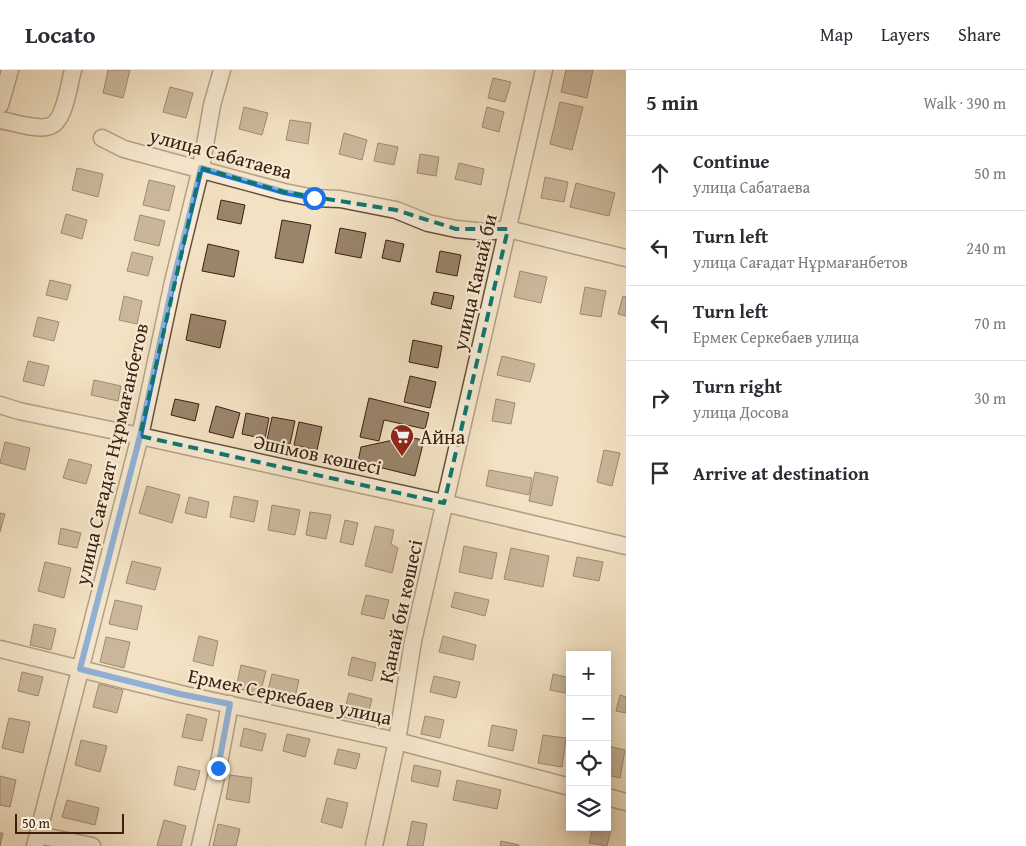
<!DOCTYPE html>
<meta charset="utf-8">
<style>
:root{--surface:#fff;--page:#f2f2f3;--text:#2b2b33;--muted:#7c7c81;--line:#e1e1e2}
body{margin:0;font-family:"Gentium Book Plus",serif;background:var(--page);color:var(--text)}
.controls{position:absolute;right:15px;bottom:15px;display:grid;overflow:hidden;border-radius:0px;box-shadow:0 2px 12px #0003}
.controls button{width:45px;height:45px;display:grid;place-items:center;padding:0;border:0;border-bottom:1px solid var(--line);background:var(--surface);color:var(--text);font:25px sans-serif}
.scale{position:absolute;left:15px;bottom:12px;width:109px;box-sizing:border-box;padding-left:5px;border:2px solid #3a200e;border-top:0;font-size:14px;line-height:18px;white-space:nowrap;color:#3a200e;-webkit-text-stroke:4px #f7ecd7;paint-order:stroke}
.stop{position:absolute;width:15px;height:15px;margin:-11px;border:4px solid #1a73e8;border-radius:50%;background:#fff}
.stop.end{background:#1a73e8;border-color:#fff;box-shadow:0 1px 5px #0008}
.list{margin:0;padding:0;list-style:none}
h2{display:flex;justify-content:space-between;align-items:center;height:65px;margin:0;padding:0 20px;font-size:21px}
h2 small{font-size:16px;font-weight:400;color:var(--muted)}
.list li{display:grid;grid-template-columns:32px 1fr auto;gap:15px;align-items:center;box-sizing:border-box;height:75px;padding:0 20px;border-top:1px solid var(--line)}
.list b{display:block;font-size:19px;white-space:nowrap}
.list p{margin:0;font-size:16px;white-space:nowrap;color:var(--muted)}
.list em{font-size:16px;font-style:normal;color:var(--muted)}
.icon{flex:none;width:28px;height:28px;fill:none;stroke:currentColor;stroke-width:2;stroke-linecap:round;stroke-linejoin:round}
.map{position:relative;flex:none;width:626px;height:776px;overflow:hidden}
header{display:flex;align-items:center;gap:30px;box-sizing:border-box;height:70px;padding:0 25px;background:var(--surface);border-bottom:1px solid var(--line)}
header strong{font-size:24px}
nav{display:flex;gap:28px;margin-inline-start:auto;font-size:18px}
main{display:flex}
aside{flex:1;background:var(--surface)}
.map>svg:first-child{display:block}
</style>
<header>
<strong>Locato</strong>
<nav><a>Map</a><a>Layers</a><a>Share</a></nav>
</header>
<main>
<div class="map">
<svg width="626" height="776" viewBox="0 0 626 776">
<rect width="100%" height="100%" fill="#f2e1c2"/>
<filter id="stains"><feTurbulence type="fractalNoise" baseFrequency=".004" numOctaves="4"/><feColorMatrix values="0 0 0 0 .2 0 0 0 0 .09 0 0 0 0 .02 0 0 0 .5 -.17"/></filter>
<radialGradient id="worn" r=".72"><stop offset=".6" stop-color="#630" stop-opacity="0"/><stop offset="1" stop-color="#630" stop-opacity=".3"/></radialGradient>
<path fill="#9a846c" stroke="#3a200e" d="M108,0h22l-7,28 -20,-5z
M566,0h27l-6,28 -26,-6z
M493,8l18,4 -6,20 -17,-4z
M170,17l23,6 -7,25 -23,-6z
M560,32l23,5 -11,43 -22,-6z
M244,37l24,6 -6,22 -23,-6z
M487,37l17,5 -5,20 -17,-5z
M290,50l21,3 -3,21 -22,-4z
M344,63l23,7 -5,20 -23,-6z
M378,73l20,4 -4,18 -20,-4z
M420,84l19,3 -3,19 -19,-3z
M459,93l25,6 -3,16 -26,-6z
M77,98l26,6 -5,23 -26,-7z
M545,107l23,5 -4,20 -23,-4z
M149,110l26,6 -6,25 -26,-6z
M576,113l39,10 -6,23 -39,-9z
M221,130l24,5 -4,19 -24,-5z
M66,144l21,6 -5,19 -21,-6z
M140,145l25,6 -6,25 -25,-6z
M282,150l29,5 -8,38 -28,-5z
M340,158l26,5 -5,25 -26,-5z
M386,170l18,4 -4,18 -18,-4z
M208,174l31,7 -5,26 -32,-6z
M440,181l21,4 -4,21 -21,-4z
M132,182l21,5 -5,19 -21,-5z
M520,201l27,6 -6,26 -27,-6z
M50,210l21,5 -4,15 -21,-5z
M585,217l21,4 -5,26 -21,-3z
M434,222l20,4 -3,13 -20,-5z
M124,226l18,5 -5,23 -18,-4z
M623,226l3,1v19l-8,-2z
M191,244l35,7 -6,27 -34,-8z
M38,247l21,5 -5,19 -21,-5z
M413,270l29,6 -4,22 -29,-6z
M502,286l33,8 -5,18 -33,-7z
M28,291l21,5 -5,20 -21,-5z
M410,306l26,6 -6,26 -26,-6z
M94,310l27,6 -3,15 -27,-6z
M369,328l60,15 -4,16 -41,-9 -5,21 -19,-4z
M175,329l24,5 -4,17 -24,-6z
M496,329l19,4 -4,21 -19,-3z
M216,336l24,7 -7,25 -24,-6z
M246,343l23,5 -4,21 -23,-5z
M272,347l23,4 -5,23 -23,-4z
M299,352l23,5 -5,23 -23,-5z
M407,367l17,3 -9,36 -57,-14 3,-15z
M5,372l25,6 -5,22 -25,-7z
M604,380l16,3 -8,33 -15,-4z
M69,389l23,6 -6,19 -23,-6z
M489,400l43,8 -3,17 -43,-9z
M535,402l23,5 -6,29 -23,-5z
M147,416l33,9 -8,28 -33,-10z
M234,426l24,5 -4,21 -24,-5z
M189,427l20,5 -3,16 -21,-5z
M272,435l28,5 -5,25 -27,-5z
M310,442l21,3 -5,24 -20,-4z
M0,443l5,1 -5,18z
M345,450l13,3 -5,22 -13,-3z
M375,456l19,4 -3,14 7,4 -6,25 -27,-7z
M61,458l20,5 -4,15 -19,-4z
M464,476l33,7 -5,26 -33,-7z
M511,478l38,8 -6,31 -39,-8z
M577,487l26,5 -4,19 -26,-5z
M132,491l29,7 -6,22 -29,-7z
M45,492l26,6 -7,30 -26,-7z
M455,522l34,8 -4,16 -34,-9z
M366,525l23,5 -5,19 -23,-5z
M115,530l27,6 -5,24 -28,-6z
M34,554l22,5 -5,21 -21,-5z
M199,566l19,5 -5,25 -20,-5z
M443,566l33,9 -3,15 -34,-8z
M106,567l24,5 -6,26 -24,-6z
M352,587l24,6 -4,18 -24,-6z
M241,595l25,6 -6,23 -24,-6z
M22,602l21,5 -5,19 -20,-5z
M272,604l27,6 -5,21 -27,-7z
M553,604l17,4v16l-20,-4z
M434,606l26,6 -4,16 -26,-6z
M99,614l24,6 -6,23 -24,-6z
M349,623l23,6 -6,23 -23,-5z
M620,625l6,2v16l-10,-2z
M187,644l20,5 -5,22 -20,-4z
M425,646l19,4 -4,18 -19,-4z
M9,648l21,4 -7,31 -21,-5z
M492,655l25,5 -4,21 -25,-5z
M244,658l22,6 -4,17 -22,-5z
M287,664l23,5 -5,18 -22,-6z
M543,665l23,3 -4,29 -24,-4z
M81,670l26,6 -7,26 -25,-7z
M607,676l18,4 -5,28 -13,-3z
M338,679l22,5 -4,15 -22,-5z
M414,695l27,6 -3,16 -27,-6z
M178,696l22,5 -5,19 -21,-5z
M230,705l22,3 -3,25 -23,-4z
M0,706l16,4 -6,27 -10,-2z
M457,710l44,10 -4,19 -44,-9z
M327,728l21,5 -6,25 -21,-6z
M67,730l32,8 -4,17 -33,-8z
M164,750l22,6 -5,20h-24z
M412,751l15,3 -4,22h-16z
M218,754l22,5 -4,17h-23z
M593,757l18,2 -4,17 -18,-3z
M0,763h3l-3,13z
M501,771l18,4v1h-19z"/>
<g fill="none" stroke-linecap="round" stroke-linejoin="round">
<g stroke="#68503b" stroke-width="19">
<path id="minor" d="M0,35l10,-35
M0,50c13,2 38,11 50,6 15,-5 19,-42 23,-56
M102,68l22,11 160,43 30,6 26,1 56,11 32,13 28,6 30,3 22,-3 118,29
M0,335l19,6 121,25 304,67 182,43
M0,579l181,45 216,47 173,46
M607,727l19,5
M38,765l54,11
M35,776l105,-410 33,-154 28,-114 11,-63 10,-35
M200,776l18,-78 12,-64
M374,776l23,-105 16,-100 131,-571"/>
</g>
<use href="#minor" stroke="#f7ecd7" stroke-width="16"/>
</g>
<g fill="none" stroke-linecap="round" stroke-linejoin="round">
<path stroke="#1a73e8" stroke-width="6" d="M218,698l12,-64 -50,-10 -100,-25 60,-233 33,-154 28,-114 83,24 30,6"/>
</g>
<path d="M0 0H626V776H0ZM201,98l83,24 112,18 60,19h52l-64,274 -304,-67z" fill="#f2e1c2" fill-opacity=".55" fill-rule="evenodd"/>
<path fill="none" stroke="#0f766e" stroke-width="4" stroke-dasharray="10 6" stroke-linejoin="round" d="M201,98l83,24 112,18 60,19h52l-64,274 -304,-67z"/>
<defs>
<g id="supermarket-pin" transform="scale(1.25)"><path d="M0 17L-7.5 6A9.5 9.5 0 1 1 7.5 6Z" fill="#8f2418" stroke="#f7ecd7"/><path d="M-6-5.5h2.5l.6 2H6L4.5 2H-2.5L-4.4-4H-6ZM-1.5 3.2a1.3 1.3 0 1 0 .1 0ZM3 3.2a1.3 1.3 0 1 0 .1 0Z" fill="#fff"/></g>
</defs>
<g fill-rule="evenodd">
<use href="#supermarket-pin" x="402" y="366"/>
</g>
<g text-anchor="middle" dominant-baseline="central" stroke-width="4.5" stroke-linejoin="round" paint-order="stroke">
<g font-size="20" fill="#3a200e" stroke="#f7ecd7">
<text transform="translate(221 83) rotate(15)">улица Сабатаева</text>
<text transform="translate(474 212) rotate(-77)">улица Канай би</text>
<text transform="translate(111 384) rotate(-77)">улица Сағадат Нұрмағанбетов</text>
<text transform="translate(318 384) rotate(12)">Әшімов көшесі</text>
<text transform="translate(400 541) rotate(-78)">Қанай би көшесі</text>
<text transform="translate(290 626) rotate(12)">Ермек Серкебаев улица</text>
</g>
<g font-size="20" fill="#3a200e" stroke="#f7ecd7" text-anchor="start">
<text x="420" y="366">Айна</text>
</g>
</g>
<rect width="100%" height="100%" filter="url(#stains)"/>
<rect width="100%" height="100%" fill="url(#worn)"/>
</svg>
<div class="controls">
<button>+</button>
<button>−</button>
<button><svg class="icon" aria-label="locate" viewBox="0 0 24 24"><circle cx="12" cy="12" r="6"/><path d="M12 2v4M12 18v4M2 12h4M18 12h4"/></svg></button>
<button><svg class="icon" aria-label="layers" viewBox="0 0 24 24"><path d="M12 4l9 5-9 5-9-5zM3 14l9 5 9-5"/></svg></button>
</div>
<div class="scale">50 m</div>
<div class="stop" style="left:314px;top:128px"></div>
<div class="stop end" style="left:218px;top:698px"></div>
</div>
<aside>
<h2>5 min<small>Walk · 390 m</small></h2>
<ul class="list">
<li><svg class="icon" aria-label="ahead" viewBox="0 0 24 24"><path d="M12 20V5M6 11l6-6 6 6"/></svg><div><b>Continue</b><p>улица Сабатаева</p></div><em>50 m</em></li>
<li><svg class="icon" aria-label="left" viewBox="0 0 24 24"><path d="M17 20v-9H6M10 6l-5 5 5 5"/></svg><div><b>Turn left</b><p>улица Сағадат Нұрмағанбетов</p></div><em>240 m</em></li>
<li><svg class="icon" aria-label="left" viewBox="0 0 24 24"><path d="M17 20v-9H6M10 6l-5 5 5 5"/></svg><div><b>Turn left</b><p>Ермек Серкебаев улица</p></div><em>70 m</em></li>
<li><svg class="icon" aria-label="right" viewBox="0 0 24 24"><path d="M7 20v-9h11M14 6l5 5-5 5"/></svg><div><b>Turn right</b><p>улица Досова</p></div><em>30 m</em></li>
<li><svg class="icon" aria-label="arrive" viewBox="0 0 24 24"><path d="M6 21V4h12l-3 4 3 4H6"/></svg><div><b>Arrive at destination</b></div></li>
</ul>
</aside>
</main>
